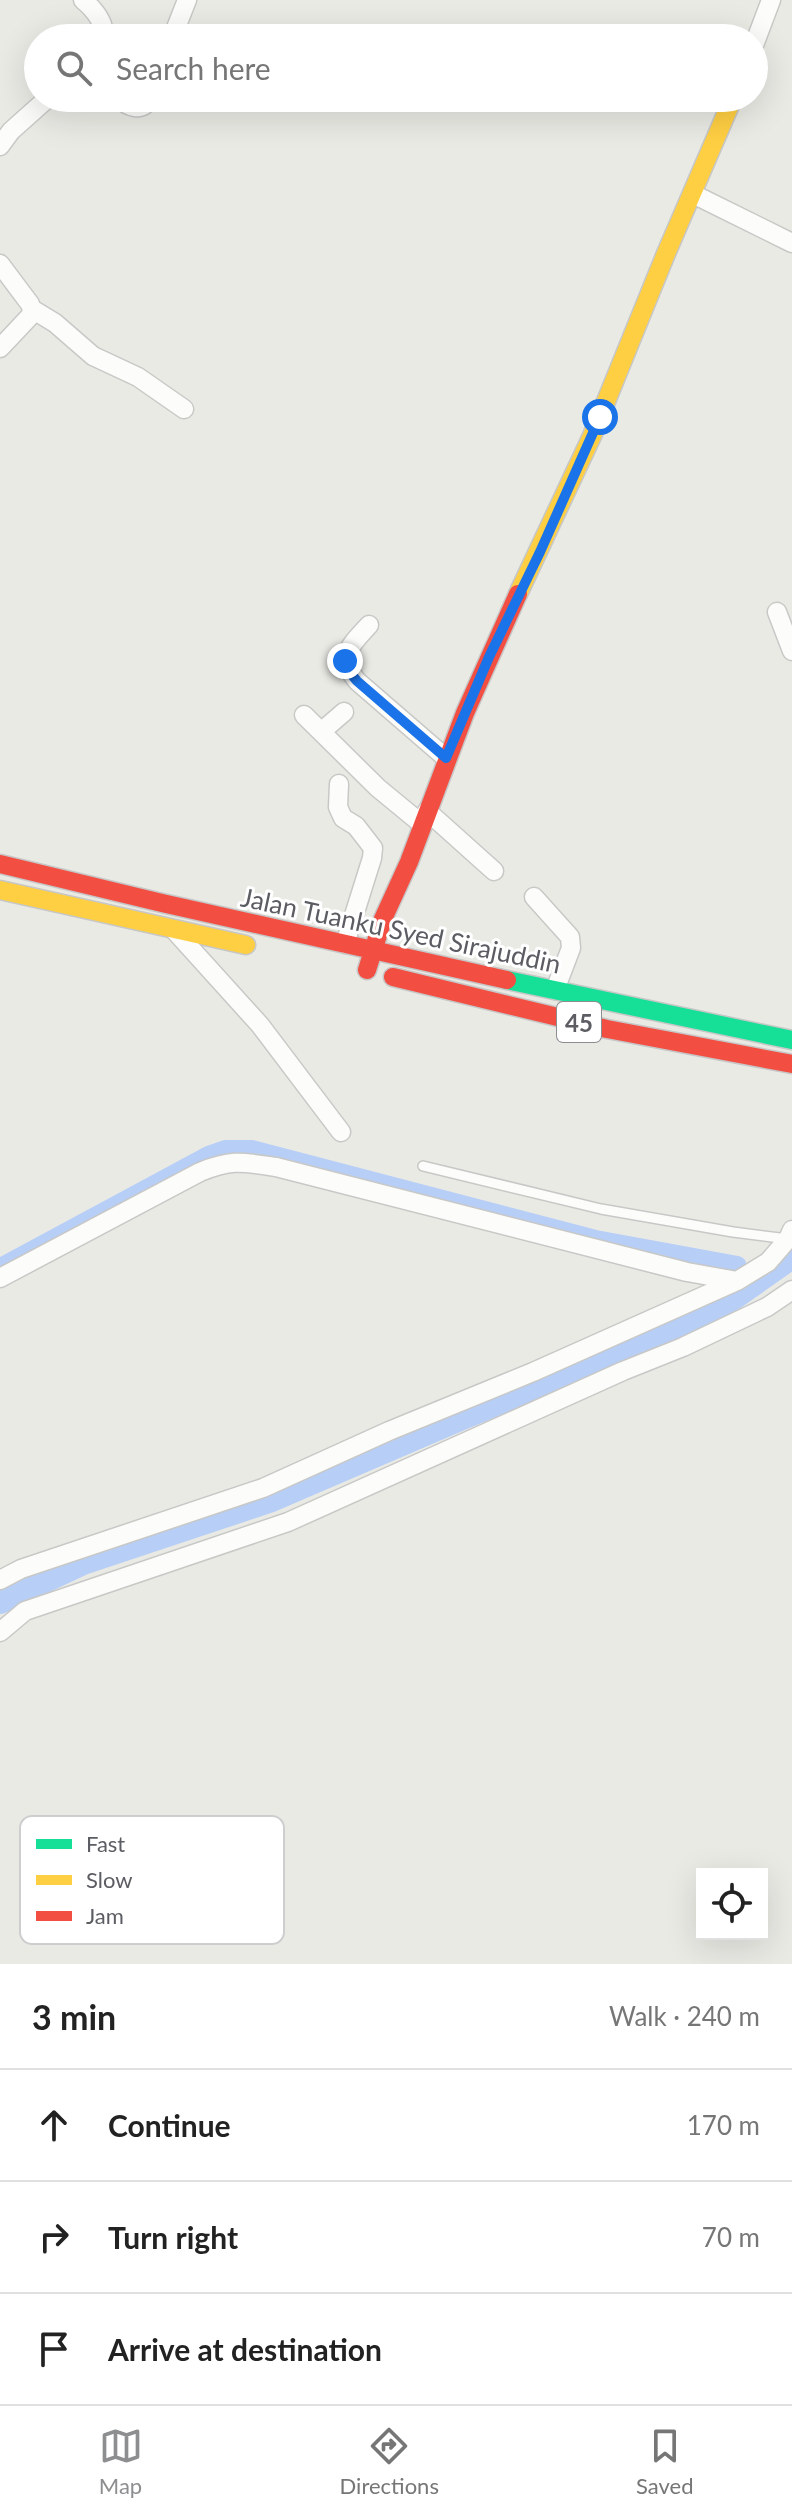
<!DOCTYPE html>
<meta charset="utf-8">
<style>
:root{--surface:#fff;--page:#f2f2f2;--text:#222;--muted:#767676;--line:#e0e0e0;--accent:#8d8e90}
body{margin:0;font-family:Lato,sans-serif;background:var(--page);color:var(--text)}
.controls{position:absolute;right:24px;bottom:24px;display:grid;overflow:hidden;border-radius:0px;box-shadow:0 8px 32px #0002}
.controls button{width:72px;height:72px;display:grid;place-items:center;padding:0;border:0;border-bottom:2px solid var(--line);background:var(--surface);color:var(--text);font:40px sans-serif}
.stop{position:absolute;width:24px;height:24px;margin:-18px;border:6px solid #1a73e8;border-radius:50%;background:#fff}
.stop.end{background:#1a73e8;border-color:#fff;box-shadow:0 2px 8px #0008}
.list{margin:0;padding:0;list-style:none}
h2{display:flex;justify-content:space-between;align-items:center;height:104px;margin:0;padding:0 32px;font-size:34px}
h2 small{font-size:26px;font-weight:400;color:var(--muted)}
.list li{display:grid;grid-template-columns:52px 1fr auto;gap:24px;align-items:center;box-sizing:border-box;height:112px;padding:0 32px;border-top:2px solid var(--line)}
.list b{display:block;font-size:30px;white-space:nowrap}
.list em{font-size:26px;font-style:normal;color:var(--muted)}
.icon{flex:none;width:44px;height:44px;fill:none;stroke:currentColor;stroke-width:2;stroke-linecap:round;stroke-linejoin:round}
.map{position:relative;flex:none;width:792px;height:1964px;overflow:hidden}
.search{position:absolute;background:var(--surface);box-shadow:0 8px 32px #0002;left:24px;right:24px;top:24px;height:88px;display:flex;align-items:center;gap:20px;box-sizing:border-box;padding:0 28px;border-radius:44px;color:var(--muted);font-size:30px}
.sheet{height:440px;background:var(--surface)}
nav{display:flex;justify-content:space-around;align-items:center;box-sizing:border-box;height:112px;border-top:2px solid var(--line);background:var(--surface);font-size:22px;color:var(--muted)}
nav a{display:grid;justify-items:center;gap:4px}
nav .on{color:var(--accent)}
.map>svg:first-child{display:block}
</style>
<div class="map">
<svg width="792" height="1964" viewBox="0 0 792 1964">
<rect width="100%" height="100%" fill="#eaeae5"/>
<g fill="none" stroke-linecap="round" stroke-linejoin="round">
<path stroke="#b7cef7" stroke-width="16" d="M0,1266l208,-112 17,-6h27l344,90 142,26"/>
<path stroke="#b7cef7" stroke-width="26" d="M0,1601l83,-39 186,-62 193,-83 179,-73 81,-39 70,-49"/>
<g stroke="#c8c8c7" stroke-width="12">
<path id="lane" d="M423,1166l178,43 132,23 55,7"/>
</g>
<g stroke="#c8c8c7" stroke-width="21">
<path id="street" d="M83,0c12,10 22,23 21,38
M172,38l15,-38
M754,45l17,-45
M118,98c10,9 24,15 32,0
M0,146l11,-15 37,-33
M693,194l99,49
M0,264l30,40 3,9 -33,35
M32,309l23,14 38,33 45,21 46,32
M777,612l15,39
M369,625c-18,20 -33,31 -12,56l89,77
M304,715l74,73 45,37
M322,731l22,-19
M339,784l-1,23 5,11 13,8 17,22 -1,10 -27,86
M427,811l67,60
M534,897l36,40 1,11 -16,42
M175,931l85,94 81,107
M0,1278l200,-106c32,-13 42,-10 76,-5l411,105 50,9
M0,1580l21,-11 242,-81 126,-57 144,-59 204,-91 31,-19 20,-23 4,-9
M0,1632l25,-21 263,-89 335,-151 60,-24 84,-40 25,-17"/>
</g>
<g stroke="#c7c7c7" stroke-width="21">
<path id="fast" d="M507,980l285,60"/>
</g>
<g stroke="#c7c7c7" stroke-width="21">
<path id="slow" d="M518,594l74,-158 73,-180 68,-158
M0,890l246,55"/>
</g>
<g stroke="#c7c7c7" stroke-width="21">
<path id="jam" d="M0,864l162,39 345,77
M367,970l16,-51 26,-57 56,-149 53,-119
M393,977l214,52 185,35"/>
</g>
<use href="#lane" stroke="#fcfcfb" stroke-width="9"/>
<use href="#street" stroke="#fcfcfb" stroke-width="18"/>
<use href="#fast" stroke="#16e098" stroke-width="18"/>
<use href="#slow" stroke="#ffcf43" stroke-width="18"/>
<use href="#jam" stroke="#f24e42" stroke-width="18"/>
</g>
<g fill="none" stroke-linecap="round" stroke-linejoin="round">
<path stroke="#1a73e8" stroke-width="10" d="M345,661l3,9 9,11 89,77 43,-101 51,-105 60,-135"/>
</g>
<g text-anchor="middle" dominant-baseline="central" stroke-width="6" stroke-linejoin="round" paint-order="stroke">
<rect fill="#fff" stroke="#8c8e92" stroke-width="2" x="557" y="1002" width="44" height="40" rx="6"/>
<g font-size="24" font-weight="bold" fill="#5b5d63">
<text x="579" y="1022">45</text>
</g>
<g font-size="26" fill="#5b5d63" stroke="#fff">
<text transform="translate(401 930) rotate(12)">Jalan Tuanku Syed Sirajuddin</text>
</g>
</g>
<rect x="20" y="1816" width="264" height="128" rx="12" fill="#fff" stroke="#ceced0" stroke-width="2"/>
<rect x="36" y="1839" width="36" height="10" fill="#16e098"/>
<rect x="36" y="1875" width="36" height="10" fill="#ffcf43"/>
<rect x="36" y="1911" width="36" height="10" fill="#f24e42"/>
<g font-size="22" fill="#5b5d63">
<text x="86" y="1852">Fast</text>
<text x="86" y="1888">Slow</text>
<text x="86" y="1924">Jam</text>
</g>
</svg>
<div class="controls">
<button><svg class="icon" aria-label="locate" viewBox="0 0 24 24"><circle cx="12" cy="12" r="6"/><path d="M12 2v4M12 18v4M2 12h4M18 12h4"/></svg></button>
</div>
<div class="stop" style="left:600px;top:417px"></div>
<div class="stop end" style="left:345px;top:661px"></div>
<div class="search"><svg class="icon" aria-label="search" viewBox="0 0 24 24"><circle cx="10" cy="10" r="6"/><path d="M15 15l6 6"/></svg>Search here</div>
</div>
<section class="sheet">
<h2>3 min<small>Walk · 240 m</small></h2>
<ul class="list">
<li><svg class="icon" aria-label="ahead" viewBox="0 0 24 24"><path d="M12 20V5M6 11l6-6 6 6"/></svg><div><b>Continue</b></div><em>170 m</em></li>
<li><svg class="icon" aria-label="right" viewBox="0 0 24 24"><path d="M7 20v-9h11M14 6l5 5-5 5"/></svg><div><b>Turn right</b></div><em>70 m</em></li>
<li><svg class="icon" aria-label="arrive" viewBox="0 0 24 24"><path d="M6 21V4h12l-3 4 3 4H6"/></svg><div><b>Arrive at destination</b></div></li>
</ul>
</section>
<nav>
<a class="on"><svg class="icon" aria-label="map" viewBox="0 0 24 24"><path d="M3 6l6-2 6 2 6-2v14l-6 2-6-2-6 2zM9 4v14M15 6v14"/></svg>Map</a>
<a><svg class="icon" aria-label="directions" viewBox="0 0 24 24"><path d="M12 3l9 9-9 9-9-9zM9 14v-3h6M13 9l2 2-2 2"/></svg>Directions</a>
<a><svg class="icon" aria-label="saved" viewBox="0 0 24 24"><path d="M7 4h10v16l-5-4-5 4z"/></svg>Saved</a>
</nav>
